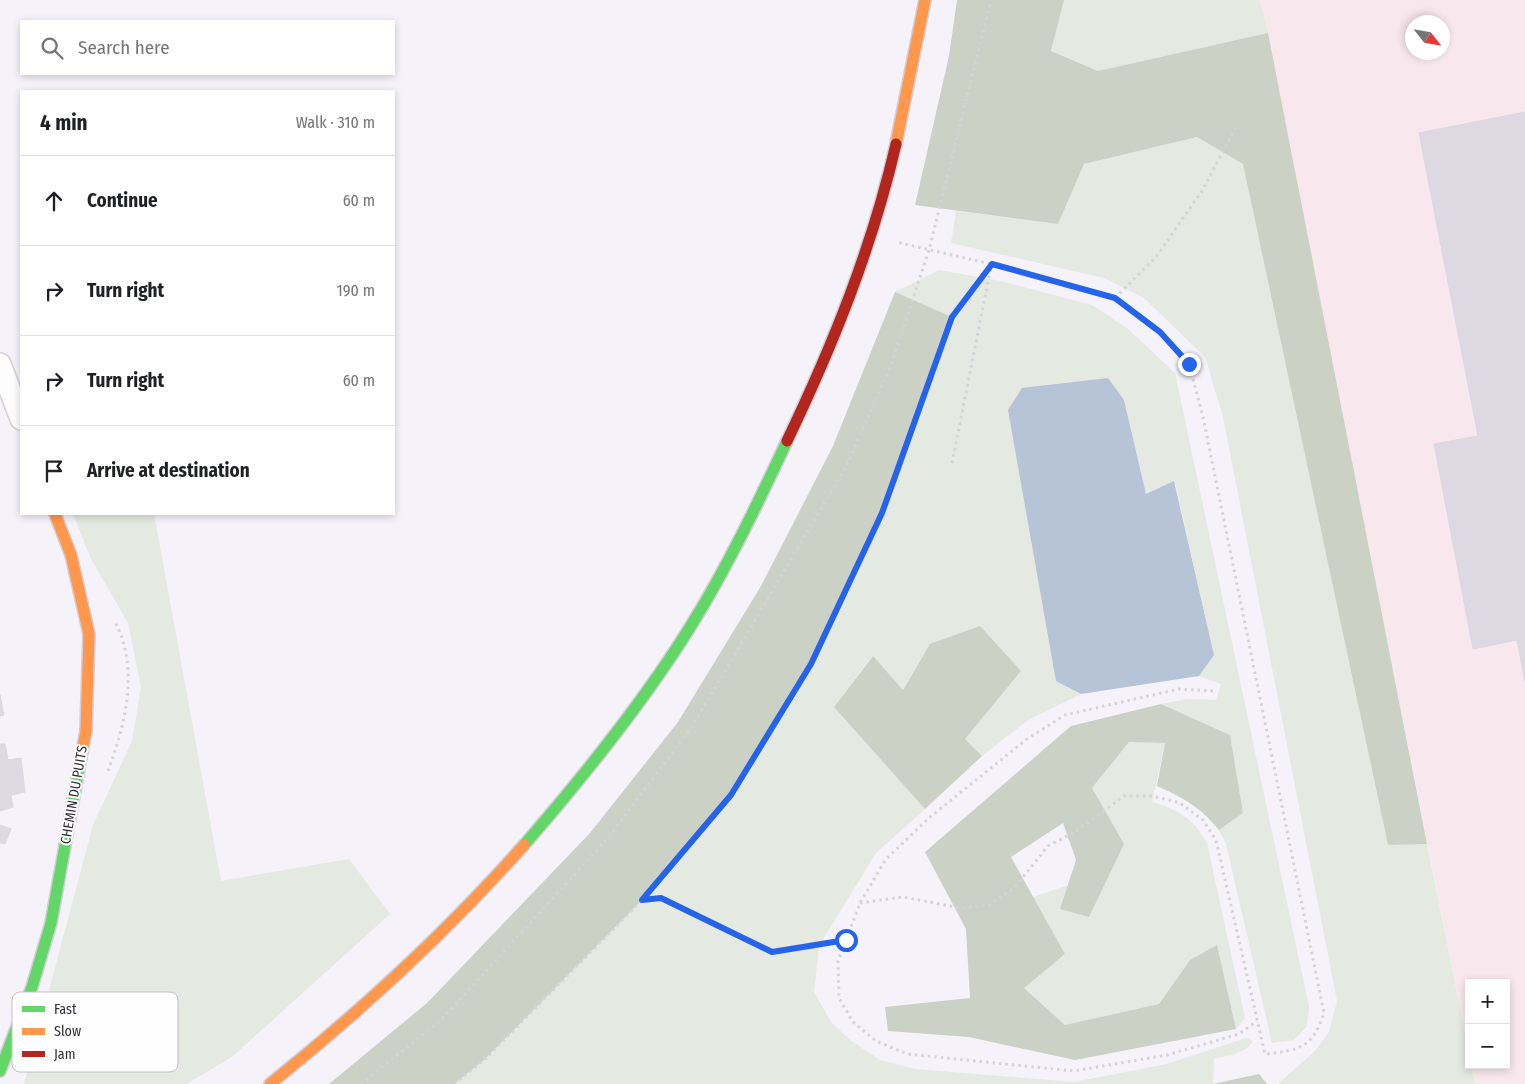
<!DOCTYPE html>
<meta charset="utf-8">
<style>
:root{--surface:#fff;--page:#f6f6f6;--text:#202124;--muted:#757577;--line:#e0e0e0}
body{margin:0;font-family:"Fira Sans Condensed",sans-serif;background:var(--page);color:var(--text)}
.controls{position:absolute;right:15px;bottom:15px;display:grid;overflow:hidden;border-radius:0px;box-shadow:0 2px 8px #0003}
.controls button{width:45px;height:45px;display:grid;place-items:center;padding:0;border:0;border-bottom:1px solid var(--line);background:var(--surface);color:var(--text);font:25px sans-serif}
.compass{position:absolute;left:1405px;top:15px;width:45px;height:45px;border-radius:50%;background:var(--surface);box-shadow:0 2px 8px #0003;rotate:121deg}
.stop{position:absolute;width:15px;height:15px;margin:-11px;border:4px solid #2563eb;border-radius:50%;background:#fff}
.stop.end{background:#2563eb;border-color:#fff;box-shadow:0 1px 5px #0008}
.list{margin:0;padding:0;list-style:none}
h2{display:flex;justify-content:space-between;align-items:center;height:65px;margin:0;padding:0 20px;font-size:21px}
h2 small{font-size:16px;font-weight:400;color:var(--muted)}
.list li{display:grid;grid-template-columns:32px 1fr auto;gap:15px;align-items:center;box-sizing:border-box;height:90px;padding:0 20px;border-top:1px solid var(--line)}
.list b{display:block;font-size:19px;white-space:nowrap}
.list em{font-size:16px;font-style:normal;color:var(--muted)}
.icon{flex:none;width:28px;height:28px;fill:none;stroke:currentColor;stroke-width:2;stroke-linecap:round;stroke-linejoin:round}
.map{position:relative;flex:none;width:1525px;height:1084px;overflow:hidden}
.search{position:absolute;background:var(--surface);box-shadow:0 2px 8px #0003;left:20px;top:20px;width:375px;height:55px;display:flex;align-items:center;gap:12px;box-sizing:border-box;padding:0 18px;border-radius:0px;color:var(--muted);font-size:19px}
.panel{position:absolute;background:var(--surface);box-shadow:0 2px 8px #0003;left:20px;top:90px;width:375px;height:425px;border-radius:0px}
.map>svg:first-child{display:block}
</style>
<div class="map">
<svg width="1525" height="1084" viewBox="0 0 1525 1084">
<rect width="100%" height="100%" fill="#f5f2fa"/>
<path fill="#f8e8ee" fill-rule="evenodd" d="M1260,0h265v1084h-50l-4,-19h35v-82h-37v70zM1412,22h30v30h-30z"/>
<path fill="#e4e9e1" d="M1064,0h196l8,33 -170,38 -47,-20z
M1197,137l46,27 145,681 39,-1 42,209v12h2l4,19h-197l37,-33 14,-19 8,-31 -114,-584 -18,-60 -61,-59 -40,-20 -153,-35 5,-32 102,13 26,-60z
M939,270l62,11 91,24 36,24 47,44 134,634 -2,19 -13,14 -22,3 -46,-199 -7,-14 24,-17 -13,-78 -69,-31 26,-5 29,1 5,-16 -22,-8 15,-21 -39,-173 -29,12 -22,-94 -68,281 25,13 -53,26 -46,36 -17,-17 56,-68 -91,-27 -27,46 -31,-34 -38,51 91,102 -49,44 -57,93 -5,46 17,30 19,18 30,20 35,9 159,13 93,-18 79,-26 7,3c-8,13 -25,14 -39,18l-1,25h-759l30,-24 158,-160 95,-111 91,-156 69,-152 55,-164 -57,-25z
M73,514h81l67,367 128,-22 41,55 -157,142 -46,28h-163l69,-259 39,-84 9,-54 -13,-64 -37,-64z
M1129,742l36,1 -13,59c27,8 41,16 55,41l38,175 -9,11 -19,-84 -27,15 -31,44 -94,21 -42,-38 42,-33 -32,-57 35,-12 -8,24 29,7 3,-128z"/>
<path fill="#cbd1c5" d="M957,0h107l-13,51 47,20 170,-38 159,811 -39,1 -145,-681 -46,-27 -113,27 -26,60 -143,-19 34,-149z
M895,292l57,25 -55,164 -69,152 -91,156 -95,111 -158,160 -30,24h-125l98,-81 163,-170 88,-111 83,-136 72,-140z
M980,626l41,45 -56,68 17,17 -57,53 -91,-102 39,-51 30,34 27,-46z
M1161,704l69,31 13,78 -24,17c-17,-22 -37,-33 -62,-44l8,-43 -36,-1 -37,46 32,56 -35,73 -29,-8 16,-49 -13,-37 -52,34 54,97 -41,34 41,37 94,-21 31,-44 27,-15 19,84 -161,31 -106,-23 -81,-6 -3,-24 85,-9 -4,-69 -41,-77 146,-126z
M1259,1074l8,10h-54z"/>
<path fill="#b7c3d7" d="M1108,378l16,22 22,94 28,-13 40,174 -15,21 -118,18 -25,-13 -48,-271 14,-22z"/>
<path fill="#dcd9e2" stroke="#dbd7e0" d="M1525,112v570l-8,-42 -44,9 -39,-205 44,-8 -59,-303z
M0,695l4,20 -4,1z
M0,744h5l3,16 13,-2 4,34 -14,3 2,12 -13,4z
M0,825l11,4 -6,15 -5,-1z"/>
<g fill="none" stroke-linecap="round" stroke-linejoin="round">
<g stroke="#d2ced7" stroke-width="24">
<path id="street" d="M0,364l21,55"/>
</g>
<g stroke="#d2ced7" stroke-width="14">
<path id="fast" d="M524,845c60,-69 120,-143 168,-221 36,-58 66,-121 95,-183
M0,1071l32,-84 19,-64 30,-166"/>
</g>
<g stroke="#d2ced7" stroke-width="14">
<path id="slow" d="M896,144l29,-144
M55,514l16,41 18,79 -3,97 -5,26
M270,1084c91,-73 176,-151 254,-239"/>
</g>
<g stroke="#d2ced7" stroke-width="14">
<path id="jam" d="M787,441c46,-96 85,-193 109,-297"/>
</g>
<path stroke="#d4d3d7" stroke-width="3" stroke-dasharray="2.5 4" stroke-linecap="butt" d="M1115,298l41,-41 46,-66 35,-66
M952,463l39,-196
M1213,691l-34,-2 -114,26 -38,24 -97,78 -44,42 -26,44 -22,58 1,37 14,24 23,19 31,13 167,17 93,-16 72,-21 18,-13
M108,771c17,-46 32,-102 7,-149
M642,900l89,-105 80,-131 71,-151 70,-196 39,-53
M860,903l43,-6 57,11 29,-3 26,-18 33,-41 27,-14 49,-36h28l28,7 23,17 13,20 49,214c34,-4 47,-5 59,-41l-121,-596 -14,-53 -29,-32 -45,-34 -124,-34 -95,-22
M361,1084l80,-64 167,-182 83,-110 155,-261 45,-102 38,-115 62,-250
M454,1084l30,-24 158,-160 19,-2 111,54 74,-12"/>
<use href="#street" stroke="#fefdfe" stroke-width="21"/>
<use href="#fast" stroke="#63d668" stroke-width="11"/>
<use href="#slow" stroke="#ff974d" stroke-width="11"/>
<use href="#jam" stroke="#b3261e" stroke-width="11"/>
</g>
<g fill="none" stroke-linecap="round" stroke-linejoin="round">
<path stroke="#2563eb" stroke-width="6" d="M846,940l-74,12 -111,-54 -19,2 89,-105 80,-131 71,-151 70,-196 40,-53 123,34 45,34 29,32"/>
</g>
<g text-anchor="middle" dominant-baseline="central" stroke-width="4" stroke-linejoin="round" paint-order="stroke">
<g font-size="14" fill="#322e38" stroke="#fefefe">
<text transform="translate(74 795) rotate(-80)">CHEMIN DU PUITS</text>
</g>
</g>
<rect x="12" y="992" width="166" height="80" rx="8" fill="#fefefe" stroke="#c1c0c3" stroke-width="1"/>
<rect x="22" y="1006" width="23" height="6" fill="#63d668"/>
<rect x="22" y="1028" width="23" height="7" fill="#ff974d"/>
<rect x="22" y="1051" width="23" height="6" fill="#b3261e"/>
<g font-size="14" fill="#322e38">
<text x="54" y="1014">Fast</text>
<text x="54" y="1036">Slow</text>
<text x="54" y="1059">Jam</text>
</g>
</svg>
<div class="controls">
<button>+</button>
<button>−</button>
</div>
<svg class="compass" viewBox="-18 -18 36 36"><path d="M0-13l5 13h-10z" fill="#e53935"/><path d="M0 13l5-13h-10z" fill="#757577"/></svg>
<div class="stop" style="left:846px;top:940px"></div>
<div class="stop end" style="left:1189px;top:364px"></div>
<div class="search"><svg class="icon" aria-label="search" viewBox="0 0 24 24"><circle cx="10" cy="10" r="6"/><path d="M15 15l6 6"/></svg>Search here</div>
<section class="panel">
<h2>4 min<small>Walk · 310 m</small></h2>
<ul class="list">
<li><svg class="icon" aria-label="ahead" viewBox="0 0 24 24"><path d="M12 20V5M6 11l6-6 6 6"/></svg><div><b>Continue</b></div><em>60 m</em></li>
<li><svg class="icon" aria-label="right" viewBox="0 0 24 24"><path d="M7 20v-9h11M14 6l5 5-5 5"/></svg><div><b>Turn right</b></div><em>190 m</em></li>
<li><svg class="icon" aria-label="right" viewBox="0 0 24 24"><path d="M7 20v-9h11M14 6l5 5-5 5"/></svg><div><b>Turn right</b></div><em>60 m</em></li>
<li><svg class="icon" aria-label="arrive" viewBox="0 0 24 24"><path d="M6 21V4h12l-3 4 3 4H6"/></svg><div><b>Arrive at destination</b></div></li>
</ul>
</section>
</div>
